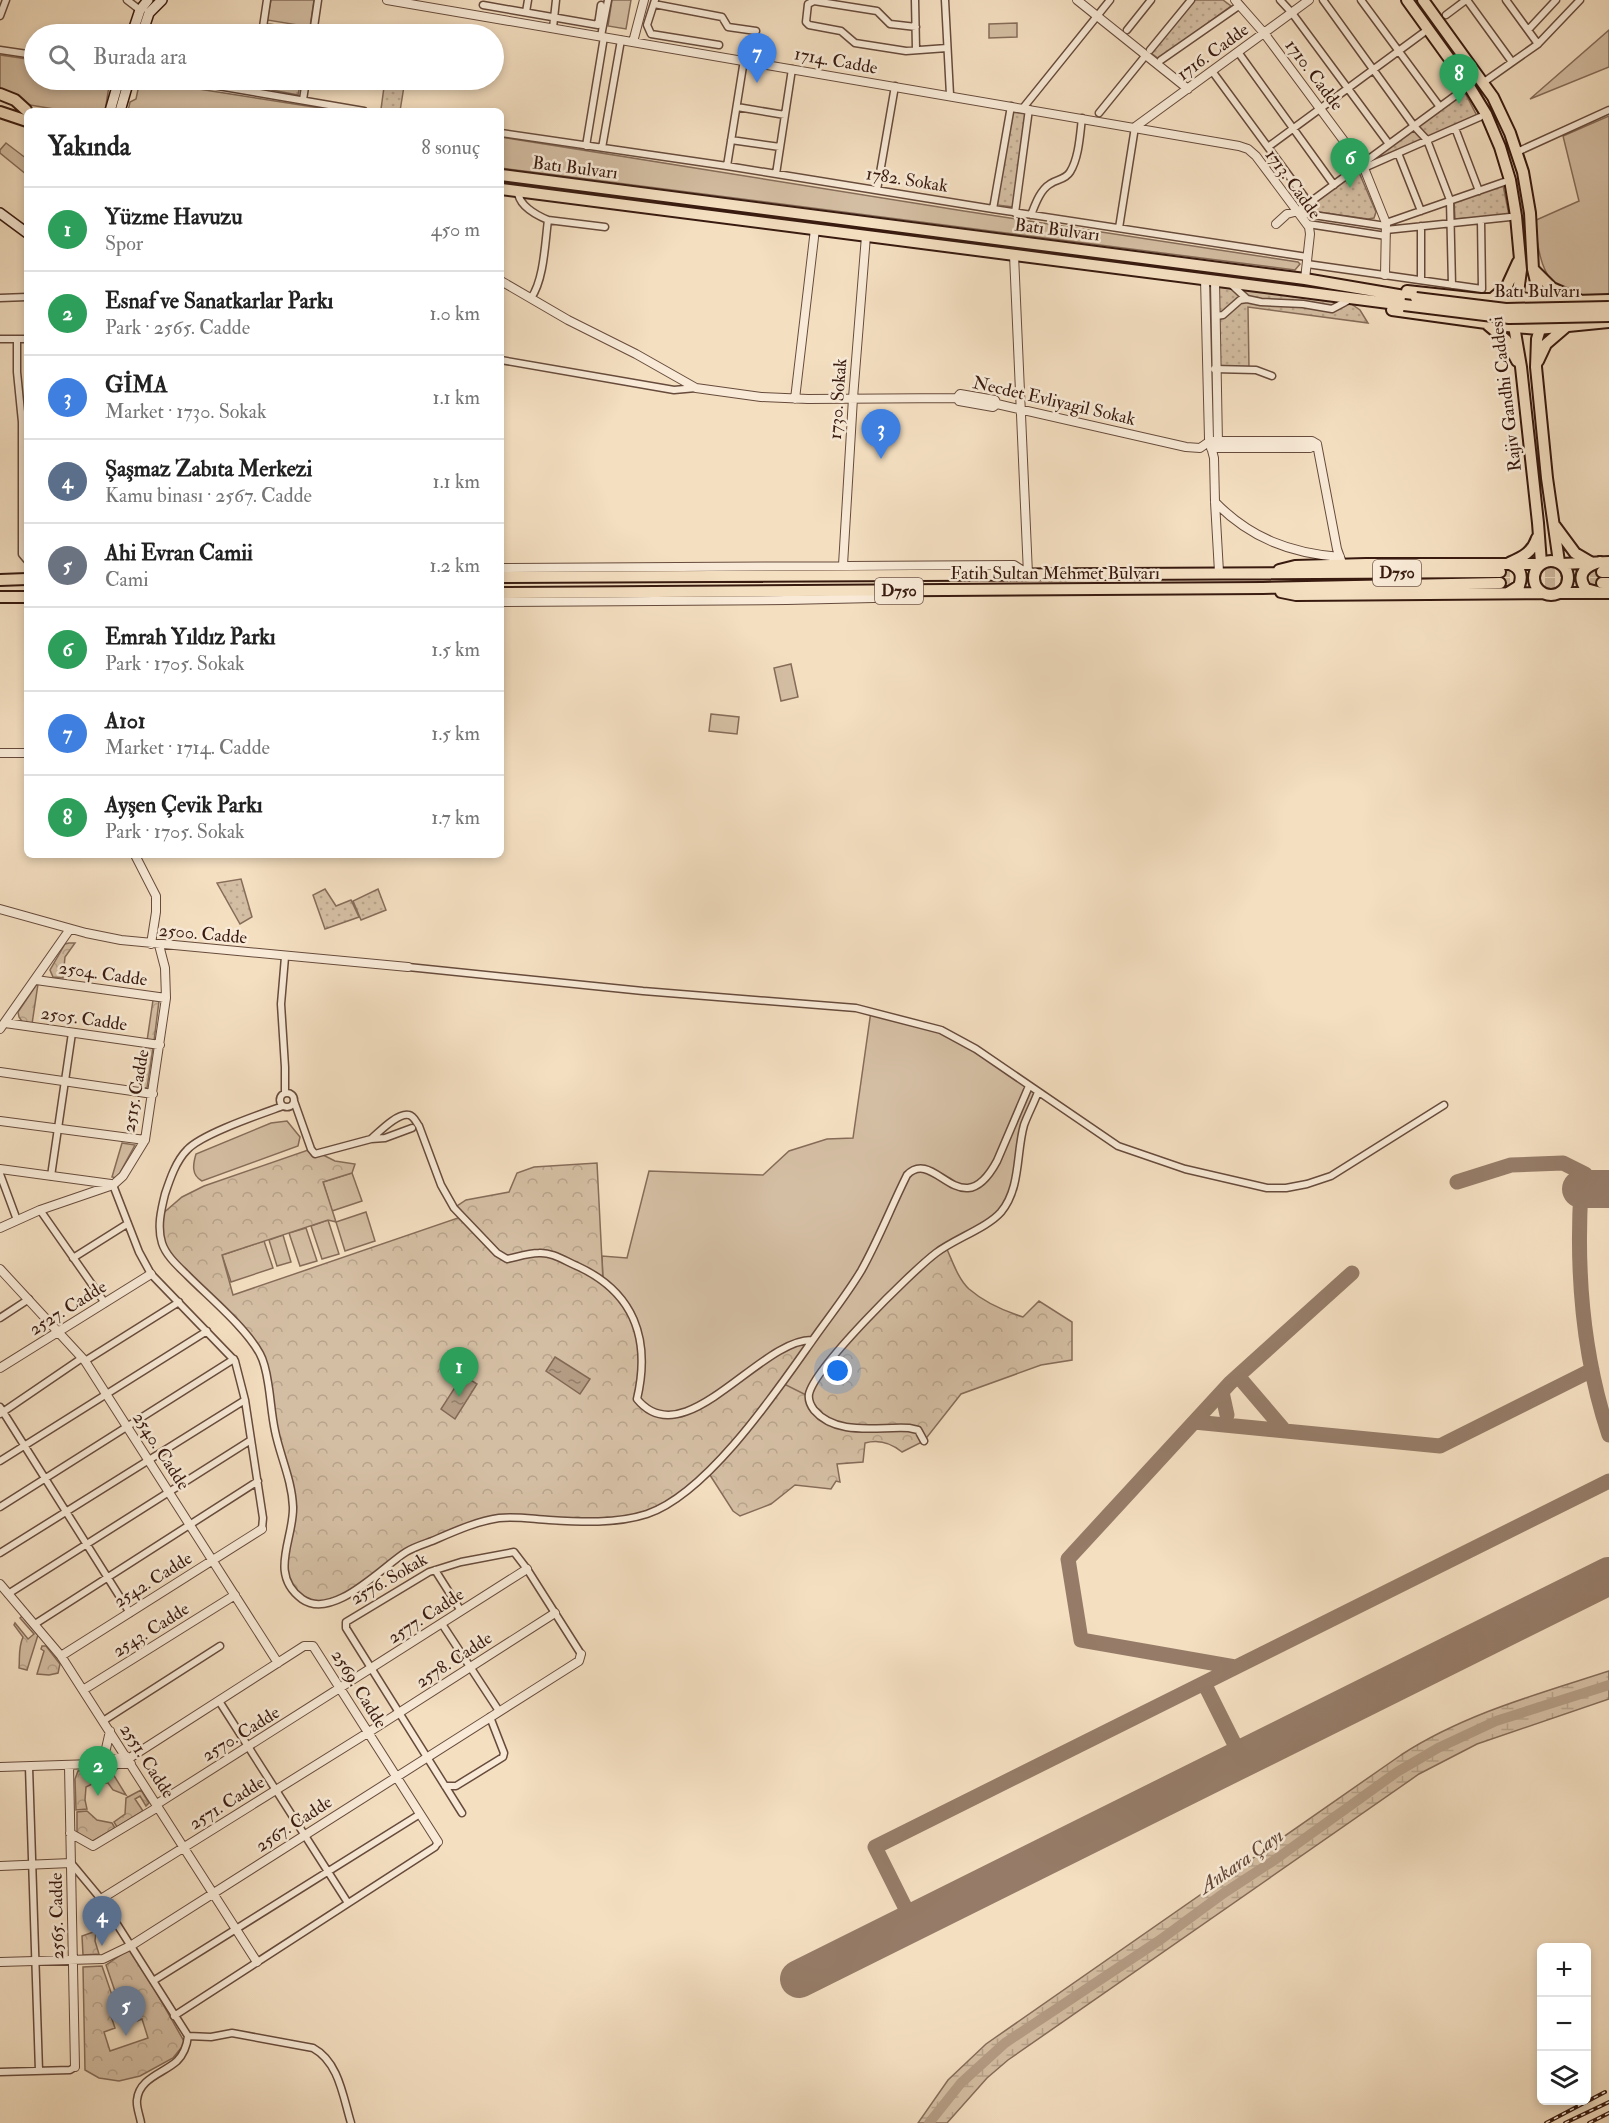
<!DOCTYPE html>
<html lang="tr">
<meta charset="utf-8">
<style>
:root{--surface:#fff;--page:#f2f2f2;--text:#222;--muted:#767676;--line:#e0e0e0;--accent:#0b8043}
body{margin:0;font-family:"IM FELL Double Pica",serif;background:var(--page);color:var(--text)}
.controls{position:absolute;right:18px;bottom:18px;display:grid;overflow:hidden;border-radius:9px;box-shadow:0 3px 9px #0003}
.controls button{width:54px;height:54px;display:grid;place-items:center;padding:0;border:0;border-bottom:2px solid var(--line);background:var(--surface);color:var(--text);font:30px sans-serif}
.you{position:absolute;left:838px;top:1371px;width:21px;height:21px;margin:-15px;border:4px solid #fff;border-radius:50%;background:#1a73e8;box-shadow:0 0 0 9px #1a73e833}
.badge{display:grid;place-items:center;width:39px;height:39px;border-radius:50%;background:var(--accent);color:#fff;font-size:20px;font-weight:700}
.pin{position:absolute;translate:-50% -50px;filter:drop-shadow(0 2px 3px #0008)}
.pin::after{content:'';position:absolute;top:32px;width:21px;height:18px;background:inherit;clip-path:polygon(0 0,100% 0,50% 100%)}
.list{margin:0;padding:0;list-style:none}
h2{display:flex;justify-content:space-between;align-items:center;height:78px;margin:0;padding:0 24px;font-size:26px}
h2 small{font-size:20px;font-weight:400;color:var(--muted)}
.list li{display:grid;grid-template-columns:39px 1fr auto;gap:18px;align-items:center;box-sizing:border-box;height:84px;padding:0 24px;border-top:2px solid var(--line)}
.list b{display:block;font-size:22px;white-space:nowrap}
.list p{margin:0;font-size:20px;white-space:nowrap;color:var(--muted)}
.list em{font-size:20px;font-style:normal;color:var(--muted)}
.icon{flex:none;width:33px;height:33px;fill:none;stroke:currentColor;stroke-width:2;stroke-linecap:round;stroke-linejoin:round}
.map{position:relative;flex:none;width:1609px;height:2123px;overflow:hidden}
.search{position:absolute;background:var(--surface);box-shadow:0 3px 9px #0003;left:24px;top:24px;width:480px;height:66px;display:flex;align-items:center;gap:15px;box-sizing:border-box;padding:0 21px;border-radius:33px;color:var(--muted);font-size:22px}
.panel{position:absolute;background:var(--surface);box-shadow:0 3px 9px #0003;left:24px;top:108px;width:480px;height:750px;border-radius:9px}
.map>svg:first-child{display:block}
</style>
<div class="map">
<svg width="1609" height="2123" viewBox="0 0 1609 2123">
<defs>
<pattern id="forest-crowns" width="20" height="18" patternUnits="userSpaceOnUse" patternTransform="scale(1.5)"><rect width="20" height="18" fill="#d4bea3"/><path d="M2 6a3 3 0 1 1 6 0M12 15a3 3 0 1 1 6 0" fill="none" stroke="#b7a38b"/></pattern>
<pattern id="wetland-marsh" width="20" height="14" patternUnits="userSpaceOnUse" patternTransform="scale(1.5)"><rect width="20" height="14" fill="#d4bea3"/><path d="M1 5h8M5 5V1M11 12h8M15 12V8" fill="none" stroke="#b7a38b"/></pattern>
<pattern id="park-dots" width="8" height="8" patternUnits="userSpaceOnUse" patternTransform="scale(1.5)"><rect width="8" height="8" fill="#d4bea3"/><path d="M2 2h.1M6 6h.1" fill="none" stroke="#b7a38b" stroke-width="1.8" stroke-linecap="round"/></pattern>
<pattern id="water-ripples" width="26" height="14" patternUnits="userSpaceOnUse" patternTransform="scale(1.5)"><rect width="26" height="14" fill="#b49c84"/><path d="M2 4q2-2 4 0t4 0M15 11q2-2 4 0t4 0" fill="none" stroke="#937e6a"/></pattern>
</defs>
<rect width="100%" height="100%" fill="#f4dfc1"/>
<filter id="stains"><feTurbulence type="fractalNoise" baseFrequency=".00333" numOctaves="4"/><feColorMatrix values="0 0 0 0 .2 0 0 0 0 .09 0 0 0 0 .02 0 0 0 .5 -.17"/></filter>
<radialGradient id="worn" r=".72"><stop offset=".6" stop-color="#630" stop-opacity="0"/><stop offset="1" stop-color="#630" stop-opacity=".3"/></radialGradient>
<path fill="#d4bea3" stroke="#866c59" stroke-width="1.5" d="M271,0h43l-4,27 -43,-7z
M612,0h19l-5,29 -18,-3z
M1017,23v14l-28,1v-14z
M1609,30v37l-79,32z
M0,55l34,5v20h76l-5,31h-39l-36,-6 -30,-13z
M140,80h1l198,31h-211l2,-9 6,-3z
M1609,116v180c-63,1 -67,-20 -75,-75l45,-20 -16,-65z
M501,137l463,74 334,51 2,2 -5,6 -794,-102z
M6,143l21,16v16l-27,-22v-3z
M791,664l7,33 -17,4 -7,-33z
M711,714l28,3 -2,17 -28,-3z
M871,1011l70,19 97,62 -14,32 -10,62 -13,26 -65,41 -128,143 -111,11 -31,7 -24,-8 -39,-126 -1,-24 25,2 22,-87 114,4 26,-24 38,-12 26,-1z
M287,1121l13,16 -2,9 -96,35c-11,-6 -9,-17 -6,-27l75,-31z
M352,1173l10,28 -30,10 -9,-29z
M366,1212l9,29 -30,10 -9,-29z
M328,1220l11,34 -17,5 -11,-33z
M306,1228l11,33 -17,5 -11,-33z
M283,1235l8,27 -14,4 -8,-26z
M264,1241l9,27 -42,14 -9,-27z"/>
<path fill="url(#forest-crowns)" stroke="#866c59" stroke-width="1.5" d="M69,943h6l-10,14 -2,21 -10,-1 -3,-7 15,-26z
M37,984h1l-6,40 -9,-1 -4,-6 -1,-5z
M153,1000l6,1 -5,40h-7z
M145,1047l8,1 -6,40 -8,-1z
M122,1143l13,2 -18,33 -5,-1z
M311,1149l24,12 20,3 -3,9 -29,9 13,40 -8,-2 -106,35 11,40 228,-78 -7,-9 12,-8 43,-8 8,-19 17,-6 63,-4 6,117 29,34 10,35 -5,49c35,46 103,-25 136,-45 11,-7 27,-9 39,-13l-30,43 26,13 38,-55 71,-71 29,-23c6,13 12,32 23,42 15,13 35,22 54,28l16,-16 33,21v38l-31,5 -80,29 -37,47 -22,11c-11,-9 -23,-13 -37,-9l-2,19 -26,2 3,18 -4,-1 -5,8 -36,-4 -24,19 -31,12 -7,-5 -25,-39 -28,24 -32,18 -26,6 -125,-2 -90,34 -41,32 -36,19 -27,-3 -16,-19 -3,-12 9,-59 -18,-77 -10,-66 -23,-36 -79,-84 -2,-32 21,-18 22,-11z
M22,1616l16,19 -11,35 -8,-2c1,-11 -1,-20 4,-31l-9,-12 1,-2 13,16 6,-5 -14,-16z
M42,1646h4l14,18 -2,9 -9,2 -12,-1 7,-23 -3,-2z
M118,1768l-5,6 13,21 -13,-5 -5,-7h-14l-1,-14z
M91,1769l1,15 -6,3 -1,13 2,9 -11,1 -1,-31 3,-8z
M141,1790l8,13 -3,3 -6,-10 -5,3 8,12 -26,16 -3,-5 11,-8 1,-16z
M87,1811l10,9 15,3 3,5 -24,14 -14,-10v-20z
M96,1931l-1,10 4,13 -16,1 -1,-19z
M131,1948l54,95 -12,15 -33,18 -21,5 -20,-3 -14,-8 -2,-103 19,-1 13,38 -7,3 7,21 -11,4 6,19 38,-13 -6,-19 -5,2 -8,-22 -10,4 -13,-38z"/>
<path fill="url(#wetland-marsh)" stroke="#866c59" stroke-width="1.5" d="M1609,1671v28l-132,45 -58,30 -411,286 -21,18 -40,45h-29l30,-43 38,-36 415,-289c63,-41 137,-61 208,-84z"/>
<path fill="url(#park-dots)" stroke="#866c59" stroke-width="1.5" d="M1195,0h28l8,6 -72,53 -8,-6z
M257,80h44l-3,15 -42,-8z
M385,80h20l-5,31 -19,-2z
M1464,91l13,25 -50,22 -11,-12z
M1011,112l15,2 -13,93 -16,-2z
M1414,128l10,11 -56,24z
M1358,170l18,42 -2,6 -6,1 -57,-8 -1,-5z
M1503,185l6,30 -54,4 -1,-18z
M1215,281l132,20 13,9 8,13 -120,-16 1,62h-32z
M241,879l11,38 -12,7 -23,-41z
M325,889l11,17 15,-6 8,17 -34,12 -12,-34z
M378,889l8,21 -25,10 -8,-19z"/>
<path fill="url(#water-ripples)" stroke="#826855" stroke-width="1.5" d="M555,1357l35,22 -10,15 -34,-23z
M463,1375l14,9 -22,35 -14,-10z"/>
<g fill="none" stroke-linecap="round" stroke-linejoin="round">
<path stroke="#b49c84" stroke-width="10" d="M929,2123l32,-40 44,-40 155,-103 64,-47 52,-34 121,-87 41,-24 58,-27 113,-36"/>
<path stroke="#967c68" stroke-width="15" d="M1457,1182l54,-17 52,-2 22,11 2,15
M1581,1189c-5,83 2,168 28,246
M1238,1376l47,55
M1222,1392l5,23
M1194,1422l246,24 152,-76
M1235,1667l-154,-27 -13,-81 162,-176 122,-110
M1204,1683l38,76
M913,1923l-38,-76 734,-366"/>
<path stroke="#967c68" stroke-width="38" d="M1581,1189h28
M799,1979l810,-403"/>
<path stroke="#ceb89d" stroke-width="10" stroke-dasharray="10 5" stroke-linecap="butt" d="M1500,572h102
M1500,583h102"/>
<g stroke="#674b3c" stroke-width="9">
<path id="minor" d="M127,0l13,10
M655,0l-8,25 4,9 68,11
M915,0l1,49
M945,0l5,95
M1280,0l12,13 97,131
M1323,0l91,126 13,14 23,60 2,85
M1361,0l79,107
M1467,0l45,62
M1506,0l32,44
M654,4l68,13 6,10 28,4
M483,5l115,20 3,-20
M526,12l2,-12
M1446,15l20,-15
M0,16l6,-16
M263,27l50,7 5,-34
M916,27l-26,-3 -13,-13 -63,-10 -6,3 -2,18 3,3 32,6 14,12 51,8 41,-3
M553,28l3,-28
M1127,30l24,-30
M1528,30l28,-30
M262,34l5,-34
M601,36l7,-36
M0,50l34,5
M1150,50l41,-50
M1238,52l96,133
M1161,60l79,-55
M1212,71l97,132
M183,80l181,31
M1484,82l54,-38 42,-44
M252,92l2,-12
M303,100l3,-20
M737,107l48,8
M1023,108l87,-108
M1099,113l47,-58
M1455,128l24,63
M501,133l226,33 266,43 314,48
M731,140l49,7
M586,146l18,-109
M1268,147l155,-114
M602,148l19,-108
M1517,152l92,-42
M1398,153l23,58
M727,166l17,-106
M1364,168l116,-51
M776,174l16,-105
M877,190l18,-104
M518,191c0,14 18,24 30,29l57,7
M993,209l18,-103
M1298,211l165,-121
M1015,213l14,-104
M1300,213l86,13
M1031,215c4,-10 9,-25 19,-31 7,-5 15,-4 20,-12 9,-14 10,-38 12,-54
M1386,223l118,-41
M1308,224l78,12
M1119,228l16,-101
M1386,230l124,-13
M1307,264l175,25 -1,-69
M1421,280v-54
M1232,285l15,14
M0,298l27,-1
M531,298c13,-18 14,-55 17,-78
M1216,316l7,-1 17,-15 7,-1 14,3 42,2 29,5 15,-8
M0,339h27
M17,340v32l5,50v132l5,6
M501,360l173,30 22,-2
M1214,369l42,1 16,6
M408,967l235,24 213,17 85,22 35,19 142,97 67,23 82,19h19l21,-4 24,-8 113,-71
M285,1093v-26l-4,-63 4,-47
M280 1100a7 7 0 1 1 14 0a7 7 0 1 1-14 0Z
M294,1101l17,48 4,5 56,-15 14,-1 27,-10
M283,1106c-22,8 -82,28 -96,44 -11,11 -17,29 -22,44 -4,16 -8,33 -3,49 4,13 17,24 26,33 22,22 58,52 72,78 6,11 7,23 9,35 2,14 3,28 6,42 5,25 17,49 18,76 1,32 -25,67 9,92 31,22 80,-32 104,-47 8,-5 18,-8 26,-11 21,-9 45,-20 67,-23 17,-2 33,1 50,2 32,2 67,4 98,-6 60,-20 129,-122 165,-173 16,-23 34,-45 49,-70 17,-30 30,-64 46,-96 28,-29 54,53 90,-14l32,-75
M371,1139c8,-7 27,-27 38,-24 5,1 7,7 10,11l22,59 13,23 43,45 10,6c10,-2 21,-6 32,-6 13,-1 26,8 38,13 57,26 74,73 60,133 47,58 123,-60 175,-59
M0,1174l17,46
M51,1176l21,-143
M113,1185l26,67 12,22 84,87 10,39 18,118 -1,11
M40,1210l65,93
M73,1258l54,-34
M0,1318l29,-19
M85,1361l94,-59
M0,1407l130,206
M0,1414l82,-56
M924,1441l-6,-11 -9,-2c-30,-2 -72,9 -95,-18 -3,-4 -6,-10 -5,-16 6,-27 102,-122 127,-141 18,-14 51,-25 65,-41 20,-24 15,-59 23,-87 4,-11 10,-22 14,-33
M0,1461l207,-130
M0,1507l234,-148
M0,1553l245,-153
M435,1570l26,41
M8,1594l243,-154
M35,1624l223,-143
M442,1624l57,87
M219,1701l129,202
M103,1721l117,-75
M29,1767l10,304
M445,1786h11l47,-29 1,-4 -14,-36
M462,1813l-116,-185v-6l83,-50 32,-10 53,-10 13,17 54,85
M71,1863l30,36 87,137c-1,9 -4,18 -11,25 -13,12 -38,17 -40,39 -1,7 3,16 4,23
M153,1981l267,-167
M174,2016l261,-169 3,-5
M188,2036l23,1 21,-4 81,15c26,14 30,49 38,75
M0,2072l70,-2 5,-3"/>
</g>
<g stroke="#674b3c" stroke-width="10">
<path id="tertiary" d="M387,0l852,146 9,3 8,7 53,71 1,7 -5,45
M1077,0l111,89
M1235,0l29,33 100,135 22,55 -1,52
M633,42l11,-42
M1135,127l174,-127
M1276,224l11,-10 11,-3
M1014,255l14,319
M1205,279l4,160 5,19 1,44 4,70
M501,281l67,39 68,34 60,34 65,9 47,2 149,-1 3,-4 35,6 2,4 189,43 14,1 10,-7h102l5,3
M1215,281l3,163
M957,398l2,3 34,6 4,-3
M795,399l20,-170
M1317,444l20,105 4,11
M1211,448h99l7,-4
M1215,502c35,36 75,51 125,55
M843,565l10,-167 13,-162
M501,568l513,-3 14,9
M501,602l286,-2 87,-2 21,-4
M0,753h27
M135,855l21,41v16l-5,32
M0,909l86,24 35,7 287,27
M36,980l130,18
M5,1023l155,22
M0,1029l70,-100
M0,1072l153,22
M0,1121l145,19
M0,1169l111,15
M0,1228l40,-18 73,-25 10,-9 22,-36 21,-142 -1,-30 -6,-23
M0,1269l85,92 193,302
M0,1368l151,-94
M0,1584l61,72 196,306
M61,1656l201,-127
M83,1690l152,-95
M126,1756l-33,8h38
M128,1759l176,-113h9l125,196
M99,1763l6,-10 5,-22
M69,1766l6,301
M0,1767l93,-3
M157,1804l370,-235
M70,1833l23,13 65,-39
M0,1866l71,-3
M101,1899l268,-167 186,-119
M0,1962l103,-3 29,-14 447,-284 2,-7"/>
</g>
<g stroke="#381a0f" stroke-width="12">
<path id="secondary" d="M132,34l8,-24 8,-10
M142,34l7,-21 13,-13
M110,111l9,-31
M120,111l9,-31
M0,213l27,20"/>
</g>
<g stroke="#381a0f" stroke-width="14">
<path id="primary" d="M1407,0l62,86 17,28 14,33 10,33 6,36 5,54 -4,30 -4,5 -1,9 9,53 17,156 3,40
M1423,0l70,97 17,36 13,39 7,41 3,56 11,47 -7,23 -1,28 11,111 12,84
M0,94l15,6 11,10
M0,112l27,9
M501,175l804,104 111,19
M501,189l903,116
M1534,270l18,18 25,11
M1407,291l73,8 43,-1 19,4 67,-2
M1492,299l15,-13 11,-24
M1392,310l123,17 23,2 71,-7
M1488,325l18,15 11,21
M1538,361l8,-17 21,-18
M1555,526l20,27 17,10
M1509,563c13,-6 23,-10 28,-25"/>
</g>
<g stroke="#381a0f" stroke-width="14">
<path id="trunk" d="M1534 578a17 17 0 1 1 34 0a17 17 0 1 1-34 0Z
M1600,562c-14,4 -25,12 -14,27l15,4
M1561,564l48,-2
M1279,570l16,-4 71,-2h174
M1602,572h7
M501,577l999,-5
M0,580l27,-1
M1602,583h7
M1281,592l15,3 246,-2
M501,593l762,-5 237,-5
M1508,593l11,-7c4,-11 1,-18 -9,-22
M1559,593h50
M0,597h27"/>
</g>
<use href="#minor" stroke="#f8ead7" stroke-width="6"/>
<use href="#tertiary" stroke="#f8ead7" stroke-width="8"/>
<use href="#secondary" stroke="#f8ead7" stroke-width="9"/>
<use href="#primary" stroke="#f4dfc1" stroke-width="10"/>
<use href="#trunk" stroke="#f4dfc1" stroke-width="10"/>
<g stroke="#381a0f" stroke-width="4">
<path id="rail" d="M1546,2123l59,-31
M1565,2123l44,-21
M1589,2123l20,-10"/>
</g>
<use href="#rail" stroke="#f8ead7" stroke-width="1.5" stroke-dasharray="4.5" stroke-linecap="butt"/>
<g stroke="#381a0f" stroke-width="14" stroke-linecap="butt">
<path id="primary-bridge" d="M1416,298l90,11 103,-2
M1404,305l105,13 100,-2"/>
</g>
<use href="#primary-bridge" stroke="#f4dfc1" stroke-width="10"/>
</g>
<g text-anchor="middle" dominant-baseline="central" stroke-width="5" stroke-linejoin="round" paint-order="stroke">
<g fill="#f8ead7" stroke="#72584b" stroke-width="1.5">
<rect x="1373" y="560" width="48" height="26" rx="4.5"/>
<rect x="875" y="578" width="48" height="26" rx="4.5"/>
</g>
<g font-size="16" font-weight="bold" fill="#381a0f">
<text x="1397" y="573">D750</text>
<text x="899" y="591">D750</text>
</g>
<g font-size="18" fill="#381a0f" stroke="#f8ead7">
<text transform="translate(1213 52) rotate(-36)">1716. Cadde</text>
<text transform="translate(836 61) rotate(10)">1714. Cadde</text>
<text transform="translate(1314 75) rotate(53)">1710. Cadde</text>
<text transform="translate(575 168) rotate(7)">Batı Bulvarı</text>
<text transform="translate(907 180) rotate(9)">1782. Sokak</text>
<text transform="translate(1293 184) rotate(54)">1713. Cadde</text>
<text transform="translate(1057 230) rotate(7)">Batı Bulvarı</text>
<text x="1537" y="291">Batı Bulvarı</text>
<text transform="translate(1506 394) rotate(-97)">Rajiv Gandhi Caddesi</text>
<text transform="translate(838 399) rotate(-86)">1730. Sokak</text>
<text transform="translate(1054 401) rotate(13)">Necdet Evliyagil Sokak</text>
<text x="1055" y="573">Fatih Sultan Mehmet Bulvarı</text>
<text transform="translate(203 934) rotate(5)">2500. Cadde</text>
<text transform="translate(103 974) rotate(8)">2504. Cadde</text>
<text transform="translate(84 1019) rotate(8)">2505. Cadde</text>
<text transform="translate(136 1091) rotate(-80)">2515. Cadde</text>
<text transform="translate(68 1308) rotate(-32)">2527. Cadde</text>
<text transform="translate(161 1451) rotate(57)">2540. Cadde</text>
<text transform="translate(389 1579) rotate(-30)">2576. Sokak</text>
<text transform="translate(153 1580) rotate(-32)">2542. Cadde</text>
<text transform="translate(426 1616) rotate(-33)">2577. Cadde</text>
<text transform="translate(151 1630) rotate(-32)">2543. Cadde</text>
<text transform="translate(454 1660) rotate(-33)">2578. Cadde</text>
<text transform="translate(359 1689) rotate(58)">2569. Cadde</text>
<text transform="translate(241 1734) rotate(-32)">2570. Cadde</text>
<text transform="translate(147 1761) rotate(57)">2551. Cadde</text>
<text transform="translate(227 1803) rotate(-32)">2571. Cadde</text>
<text transform="translate(294 1824) rotate(-33)">2567. Cadde</text>
<text transform="translate(57 1916) rotate(-91)">2565. Cadde</text>
</g>
<g font-size="20" font-style="italic" fill="#634838" stroke="#f8ead7">
<text transform="translate(1241 1861) rotate(-35)">Ankara Çayı</text>
</g>
</g>
<rect width="100%" height="100%" filter="url(#stains)"/>
<rect width="100%" height="100%" fill="url(#worn)"/>
</svg>
<div class="controls">
<button>+</button>
<button>−</button>
<button><svg class="icon" aria-label="layers" viewBox="0 0 24 24"><path d="M12 4l9 5-9 5-9-5zM3 14l9 5 9-5"/></svg></button>
</div>
<div class="you"></div>
<div class="pin badge" style="left:459px;top:1397px;background:#2e9e5b">1</div>
<div class="pin badge" style="left:98px;top:1796px;background:#2e9e5b">2</div>
<div class="pin badge" style="left:881px;top:459px;background:#3f7fe0">3</div>
<div class="pin badge" style="left:102px;top:1946px;background:#5c6f8a">4</div>
<div class="pin badge" style="left:126px;top:2036px;background:#6b7280">5</div>
<div class="pin badge" style="left:1350px;top:188px;background:#2e9e5b">6</div>
<div class="pin badge" style="left:757px;top:83px;background:#3f7fe0">7</div>
<div class="pin badge" style="left:1459px;top:104px;background:#2e9e5b">8</div>
<div class="search"><svg class="icon" aria-label="search" viewBox="0 0 24 24"><circle cx="10" cy="10" r="6"/><path d="M15 15l6 6"/></svg>Burada ara</div>
<section class="panel">
<h2>Yakında<small>8 sonuç</small></h2>
<ul class="list">
<li><span class="badge" style="background:#2e9e5b">1</span><div><b>Yüzme Havuzu</b><p>Spor</p></div><em>450 m</em></li>
<li><span class="badge" style="background:#2e9e5b">2</span><div><b>Esnaf ve Sanatkarlar Parkı</b><p>Park · 2565. Cadde</p></div><em>1.0 km</em></li>
<li><span class="badge" style="background:#3f7fe0">3</span><div><b>GİMA</b><p>Market · 1730. Sokak</p></div><em>1.1 km</em></li>
<li><span class="badge" style="background:#5c6f8a">4</span><div><b>Şaşmaz Zabıta Merkezi</b><p>Kamu binası · 2567. Cadde</p></div><em>1.1 km</em></li>
<li><span class="badge" style="background:#6b7280">5</span><div><b>Ahi Evran Camii</b><p>Cami</p></div><em>1.2 km</em></li>
<li><span class="badge" style="background:#2e9e5b">6</span><div><b>Emrah Yıldız Parkı</b><p>Park · 1705. Sokak</p></div><em>1.5 km</em></li>
<li><span class="badge" style="background:#3f7fe0">7</span><div><b>A101</b><p>Market · 1714. Cadde</p></div><em>1.5 km</em></li>
<li><span class="badge" style="background:#2e9e5b">8</span><div><b>Ayşen Çevik Parkı</b><p>Park · 1705. Sokak</p></div><em>1.7 km</em></li>
</ul>
</section>
</div>
